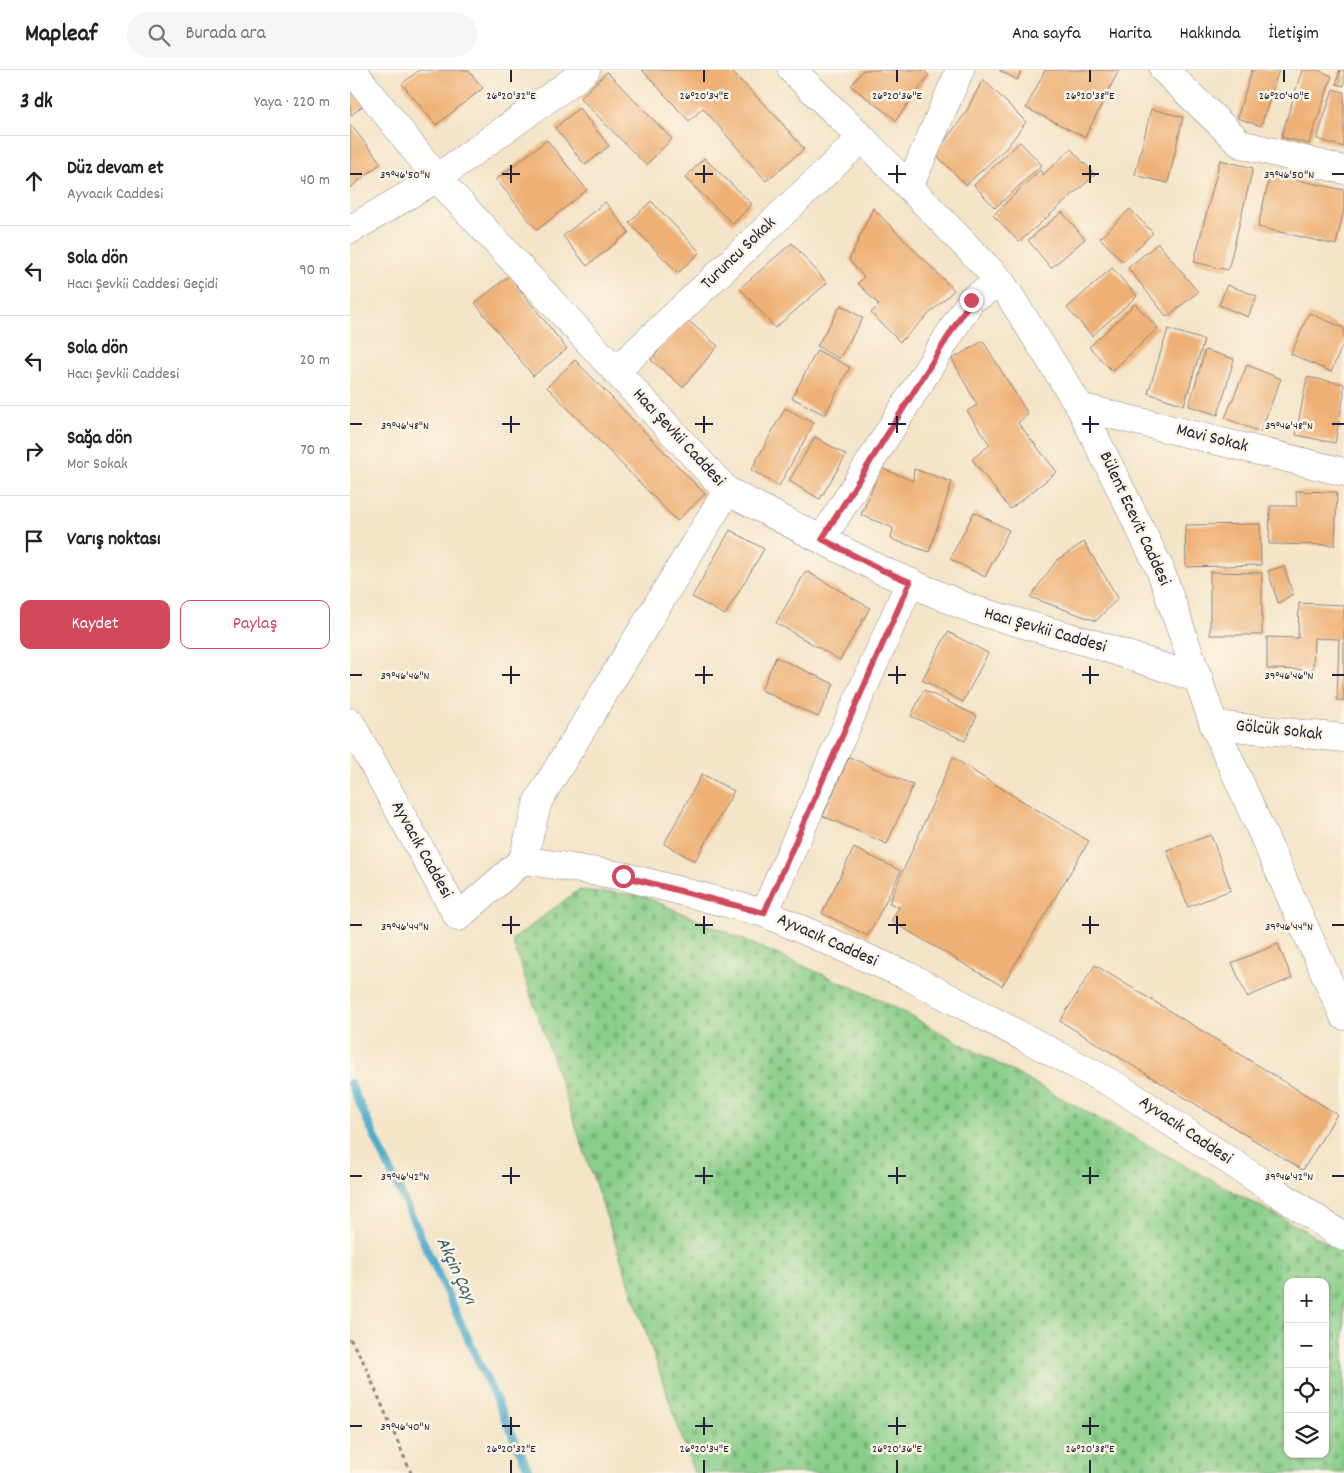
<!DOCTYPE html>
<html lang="tr">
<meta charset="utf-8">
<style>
:root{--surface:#fff;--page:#f6f6f6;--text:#222;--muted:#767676;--line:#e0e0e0;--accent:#d1495b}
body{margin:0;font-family:Dekko,sans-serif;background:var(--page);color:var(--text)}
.controls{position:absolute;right:15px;bottom:15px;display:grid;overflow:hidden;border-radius:10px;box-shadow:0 1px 4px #0004}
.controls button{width:45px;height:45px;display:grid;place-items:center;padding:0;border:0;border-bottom:1px solid var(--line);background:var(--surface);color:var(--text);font:25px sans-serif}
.stop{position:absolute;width:15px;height:15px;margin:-11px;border:4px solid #d1495b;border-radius:50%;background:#fff}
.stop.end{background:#d1495b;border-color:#fff;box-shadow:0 1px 5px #0008}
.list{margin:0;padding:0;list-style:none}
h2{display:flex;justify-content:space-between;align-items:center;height:65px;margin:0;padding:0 20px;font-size:21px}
h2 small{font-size:16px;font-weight:400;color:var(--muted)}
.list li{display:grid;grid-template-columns:32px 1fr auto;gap:15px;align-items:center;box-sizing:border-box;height:90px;padding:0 20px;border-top:1px solid var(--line)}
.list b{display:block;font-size:19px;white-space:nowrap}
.list p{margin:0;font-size:16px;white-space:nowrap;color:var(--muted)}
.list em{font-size:16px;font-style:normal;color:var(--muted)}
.actions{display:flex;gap:10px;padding:15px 20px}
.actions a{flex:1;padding:11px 0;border:1px solid var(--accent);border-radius:10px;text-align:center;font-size:18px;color:var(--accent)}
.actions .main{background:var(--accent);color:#fff}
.icon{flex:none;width:28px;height:28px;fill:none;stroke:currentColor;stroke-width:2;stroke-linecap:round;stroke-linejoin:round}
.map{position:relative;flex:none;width:994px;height:1403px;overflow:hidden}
header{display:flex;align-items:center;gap:30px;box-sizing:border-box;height:70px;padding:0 25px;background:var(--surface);border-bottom:1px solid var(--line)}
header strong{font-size:24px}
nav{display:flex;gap:28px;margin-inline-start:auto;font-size:18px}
.search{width:350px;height:45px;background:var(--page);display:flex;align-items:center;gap:12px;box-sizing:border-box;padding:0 18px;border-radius:28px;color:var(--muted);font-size:19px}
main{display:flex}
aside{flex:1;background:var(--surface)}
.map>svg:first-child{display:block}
</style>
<header>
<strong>Mapleaf</strong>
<div class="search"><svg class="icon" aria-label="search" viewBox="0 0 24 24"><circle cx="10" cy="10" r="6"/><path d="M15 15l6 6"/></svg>Burada ara</div>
<nav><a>Ana sayfa</a><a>Harita</a><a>Hakkında</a><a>İletişim</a></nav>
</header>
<main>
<aside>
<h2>3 dk<small>Yaya · 220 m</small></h2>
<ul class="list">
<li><svg class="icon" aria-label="ahead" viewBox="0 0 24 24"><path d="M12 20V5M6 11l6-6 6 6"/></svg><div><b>Düz devam et</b><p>Ayvacık Caddesi</p></div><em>40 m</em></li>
<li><svg class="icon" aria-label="left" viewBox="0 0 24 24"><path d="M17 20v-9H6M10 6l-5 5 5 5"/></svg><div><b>Sola dön</b><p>Hacı Şevkii Caddesi Geçidi</p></div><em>90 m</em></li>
<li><svg class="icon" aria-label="left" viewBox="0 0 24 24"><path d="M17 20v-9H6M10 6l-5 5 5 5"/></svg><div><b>Sola dön</b><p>Hacı Şevkii Caddesi</p></div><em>20 m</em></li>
<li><svg class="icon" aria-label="right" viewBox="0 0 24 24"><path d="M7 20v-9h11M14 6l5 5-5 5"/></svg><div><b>Sağa dön</b><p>Mor Sokak</p></div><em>70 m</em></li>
<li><svg class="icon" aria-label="arrive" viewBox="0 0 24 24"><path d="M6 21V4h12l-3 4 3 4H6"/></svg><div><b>Varış noktası</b></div></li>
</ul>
<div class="actions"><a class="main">Kaydet</a><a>Paylaş</a></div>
</aside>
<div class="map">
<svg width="994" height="1403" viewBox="0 0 994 1403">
<defs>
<pattern id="cemetery-stones" width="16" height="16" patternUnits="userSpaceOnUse" patternTransform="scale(1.25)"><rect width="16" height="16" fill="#89ce88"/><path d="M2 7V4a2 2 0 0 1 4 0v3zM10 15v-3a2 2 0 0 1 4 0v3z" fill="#76b176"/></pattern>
</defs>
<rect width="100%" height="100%" fill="#fcf5e5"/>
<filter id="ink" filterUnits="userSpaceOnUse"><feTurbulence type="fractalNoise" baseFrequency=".02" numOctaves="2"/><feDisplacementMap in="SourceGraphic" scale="10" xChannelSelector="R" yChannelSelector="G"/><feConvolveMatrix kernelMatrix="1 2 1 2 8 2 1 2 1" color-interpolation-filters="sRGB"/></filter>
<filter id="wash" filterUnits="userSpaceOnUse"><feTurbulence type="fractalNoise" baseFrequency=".0096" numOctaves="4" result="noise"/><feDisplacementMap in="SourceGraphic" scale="20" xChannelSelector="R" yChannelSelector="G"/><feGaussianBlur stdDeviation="1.12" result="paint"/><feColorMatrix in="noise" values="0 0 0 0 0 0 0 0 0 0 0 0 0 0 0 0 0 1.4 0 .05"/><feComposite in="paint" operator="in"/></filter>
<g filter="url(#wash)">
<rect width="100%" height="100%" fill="#f4e4c8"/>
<path fill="url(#cemetery-stones)" stroke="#567862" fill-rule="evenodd" d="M228,820l63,5 240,105 463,252v221h-650l-182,-533zM938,1212h37v172h-37z"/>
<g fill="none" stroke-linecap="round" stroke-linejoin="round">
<path stroke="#4eaccc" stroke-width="8" d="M0,1013l180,390"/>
</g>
<g id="blocks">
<path fill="#eeb074" d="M69,0h49l15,18 -47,37 -34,-41z
M292,0h88l44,44 30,35 -38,32 -63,-73 -14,13z
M513,0h60l6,5 -33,45 -45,-34z
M649,0h23l-5,10z
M695,0h74l-34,67 -59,-29z
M902,0h27l-18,56 -24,-8z
M952,0h16l14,6 -23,68 -28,-7z
M990,0h4v16l-8,-2z
M257,2l65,67 -26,26 -66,-67z
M633,9l43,43 -19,25 -41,38 -31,-31 30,-40z
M0,16l15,18 -15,12z
M983,19l11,3v55l-27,-8z
M229,38l30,38 -24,19 -30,-37z
M801,39l32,8 -15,66 -33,-8z
M0,54l31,39 -31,25z
M197,70l40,50 -50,40 -41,-51z
M670,72l22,23 -47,43 -21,-23z
M721,79l24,26 -76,67 -26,-27 47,-45 3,5z
M354,88l48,46 -19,20 -48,-46z
M870,90l33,8 -25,102 -34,-8z
M920,104l74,16v20l-8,35 -78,-18z
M301,131l49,51 -22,21 -49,-50z
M255,132l24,30 -42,34 -24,-30z
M523,138l81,82 -54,52 -29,-29 8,-8 -21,-22 6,-6 -15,-17z
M780,139l23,24 -30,29 -23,-24z
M712,142l23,27 -34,29 -23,-28z
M442,173l35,40 -52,45 -35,-40z
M808,173l40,49 -31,25 -39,-49z
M762,198l25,28 -45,40 -25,-28z
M159,206l58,73 -34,27 -58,-73z
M877,215l30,11 -9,21 -29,-12z
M785,234l23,24 -46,43 -23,-24z
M491,235l22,13 -24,41 -22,-13z
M959,243l35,15v14l-13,30 -40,-18z
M336,249l32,27 -35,41 -32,-27z
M818,259l36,11 -20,65 -36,-12z
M633,271l45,73 -10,9 39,49 -47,37 -38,-50 18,-14 -23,-34 10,-6 -25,-46z
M467,280l33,17 -25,48 -33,-17z
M855,280l29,9 -16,56 -29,-9z
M225,290l130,134 -28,27 -130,-134z
M897,295l34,14 -21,53 -35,-14z
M957,307l37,7v10l-9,49 -39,-8z
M435,338l29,15 -35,63 -28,-16z
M465,367l31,18 -26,44 -31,-18z
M531,398l32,13 1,-12 38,13 -23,70 -38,-13 2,-11 -32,-13z
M946,421l41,1 -2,53 -66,-1 1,-38h27z
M624,442l35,18 -24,47 -35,-18z
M910,454l1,41 -75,2 -1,-42z
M380,460l34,19 -39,66 -33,-18z
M734,472l34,56 -22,23 -66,-24 27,-37z
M934,496l9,28 -15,9 -10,-32z
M456,501l64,37 -30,52 -64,-37z
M860,502l52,1v62h-52z
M949,533l45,2v96l-7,-1 2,-61 -25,-1 -1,32 -46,-1v-32l31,1z
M598,562l40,21 -25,49 -41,-22z
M426,587l58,27 -16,33 -57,-27z
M574,620l53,26 -12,25 -54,-25z
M499,687l64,28 -26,59 -64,-28z
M603,687l28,19 108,65 -87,145 -111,-65 8,-14 -10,-4z
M352,704l32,17 -39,70 -31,-17z
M861,765l20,55 -43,17 -21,-57z
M504,778l47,23 -33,65 -46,-23z
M928,874l14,34 -45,19 -15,-34z
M745,895l242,149 -34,56 -243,-149z"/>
</g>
</g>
<g filter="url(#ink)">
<use href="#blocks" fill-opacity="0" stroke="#8b8382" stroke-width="1"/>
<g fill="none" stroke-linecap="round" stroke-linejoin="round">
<g stroke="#8b8382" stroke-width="29">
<path id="minor" d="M2,0l85,108 290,313 154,79 90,39 123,35 105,35
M814,0l77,74 103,26
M559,117l51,-117
M0,160l87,-52 141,-101 8,-7
M266,301l246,-233
M730,337l264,65
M472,469l149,-239 30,-18
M0,652l108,195 65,-57 100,16 141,37 144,63 212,112 224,149
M864,655l130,13
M173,790l15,-59 189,-310
M414,843l146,-331"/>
</g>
<g stroke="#8b8382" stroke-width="29">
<path id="major" d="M442,0l70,68 139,144 79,125 80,162 54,156 130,291"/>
</g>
<path stroke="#8b8382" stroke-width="3" stroke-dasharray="4 4" stroke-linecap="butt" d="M0,1269l13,22 48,112"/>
<use href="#minor" stroke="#fff" stroke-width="28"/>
<use href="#major" stroke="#fff" stroke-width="28"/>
</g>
</g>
<g fill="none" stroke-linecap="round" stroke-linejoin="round" filter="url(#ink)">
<path stroke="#d1495b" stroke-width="6" d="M273,806l141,37 146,-331 -28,-12 -60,-31 149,-239"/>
</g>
<path fill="none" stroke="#22223b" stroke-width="2" d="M161,0v12M354,0v12M547,0v12M740,0v12M934,0v12M161,95v18M354,95v18M547,95v18M740,95v18M0,104h12M152,104h18M345,104h18M538,104h18M732,104h17M982,104h12M161,346v17M354,346v17M547,346v17M740,346v17M0,354h12M152,354h18M345,354h18M538,354h18M732,354h17M982,354h12M161,596v18M354,596v18M547,596v18M740,596v18M0,605h12M152,605h18M345,605h18M538,605h18M732,605h17M982,605h12M161,846v18M354,846v18M547,846v18M740,846v18M0,855h12M152,855h18M345,855h18M538,855h18M732,855h17M982,855h12M161,1097v17M354,1097v17M547,1097v17M740,1097v17M0,1106h12M152,1106h18M345,1106h18M538,1106h18M732,1106h17M982,1106h12M161,1347v18M354,1347v18M547,1347v18M740,1347v18M0,1356h12M152,1356h18M345,1356h18M538,1356h18M732,1356h17M161,1390v13M354,1390v13M547,1390v13M740,1390v13"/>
<g text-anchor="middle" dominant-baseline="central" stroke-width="5" stroke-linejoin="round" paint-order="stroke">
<g font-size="18" fill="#22223b" stroke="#fcf5e5">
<text transform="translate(389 184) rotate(-44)">Turuncu Sokak</text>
<text transform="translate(328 368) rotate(47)">Hacı Şevkii Caddesi</text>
<text transform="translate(862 369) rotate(14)">Mavi Sokak</text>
<text transform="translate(784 449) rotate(65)">Bülent Ecevit Caddesi</text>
<text transform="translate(695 561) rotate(16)">Hacı Şevkii Caddesi</text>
<text transform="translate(929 661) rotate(6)">Gölcük Sokak</text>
<text transform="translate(71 780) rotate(61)">Ayvacık Caddesi</text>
<text transform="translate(477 871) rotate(24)">Ayvacık Caddesi</text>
<text transform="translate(835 1061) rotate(34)">Ayvacık Caddesi</text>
</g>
<g font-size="19" font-style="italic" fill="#345975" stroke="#fcf5e5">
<text transform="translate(105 1201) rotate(65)">Akçin Çayı</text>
</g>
</g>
<g font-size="12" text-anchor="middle" fill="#22223b" stroke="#fcf5e5" stroke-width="5" stroke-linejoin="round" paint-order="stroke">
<text x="161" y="29">26°20'32"E</text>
<text x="354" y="29">26°20'34"E</text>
<text x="547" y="29">26°20'36"E</text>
<text x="740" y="29">26°20'38"E</text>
<text x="934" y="29">26°20'40"E</text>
<text x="55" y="108">39°46'50"N</text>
<text x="939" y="108">39°46'50"N</text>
<text x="55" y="359">39°46'48"N</text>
<text x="939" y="359">39°46'48"N</text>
<text x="55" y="609">39°46'46"N</text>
<text x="939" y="609">39°46'46"N</text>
<text x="55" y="860">39°46'44"N</text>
<text x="939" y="860">39°46'44"N</text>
<text x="55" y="1110">39°46'42"N</text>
<text x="939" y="1110">39°46'42"N</text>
<text x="55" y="1360">39°46'40"N</text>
<text x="161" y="1382">26°20'32"E</text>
<text x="354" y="1382">26°20'34"E</text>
<text x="547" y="1382">26°20'36"E</text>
<text x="740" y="1382">26°20'38"E</text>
</g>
</svg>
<div class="controls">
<button>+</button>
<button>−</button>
<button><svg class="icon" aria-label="locate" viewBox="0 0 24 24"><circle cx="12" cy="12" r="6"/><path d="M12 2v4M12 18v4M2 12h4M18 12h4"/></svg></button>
<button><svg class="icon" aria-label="layers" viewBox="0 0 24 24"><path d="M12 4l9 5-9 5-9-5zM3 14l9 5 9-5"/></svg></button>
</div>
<div class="stop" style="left:273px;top:806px"></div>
<div class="stop end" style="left:621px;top:230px"></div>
</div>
</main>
